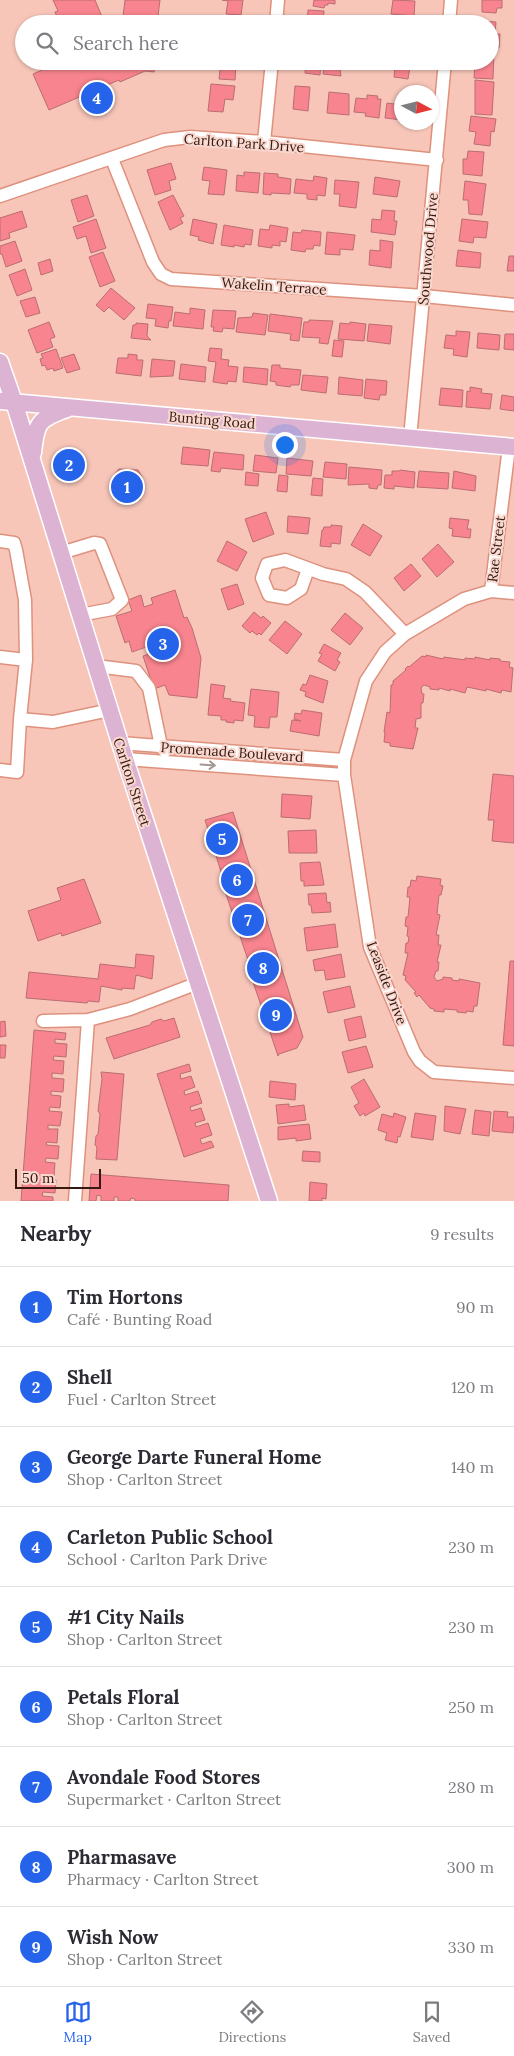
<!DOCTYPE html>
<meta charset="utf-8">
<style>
:root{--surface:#fff;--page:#f7f7f7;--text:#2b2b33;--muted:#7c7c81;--line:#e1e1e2;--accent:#2563eb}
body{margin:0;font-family:Lora,serif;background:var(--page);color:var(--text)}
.compass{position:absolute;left:394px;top:85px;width:45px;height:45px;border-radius:50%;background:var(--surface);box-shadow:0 1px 4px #0004;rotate:97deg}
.scale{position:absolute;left:15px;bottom:12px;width:86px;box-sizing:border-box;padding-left:5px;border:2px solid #351810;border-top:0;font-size:14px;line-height:18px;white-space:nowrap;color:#351810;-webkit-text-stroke:4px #f9d8cf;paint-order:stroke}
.you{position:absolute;left:284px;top:444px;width:18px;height:18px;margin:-12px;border:4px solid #fff;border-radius:50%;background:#1a73e8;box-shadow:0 0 0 8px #1a73e833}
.badge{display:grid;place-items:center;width:32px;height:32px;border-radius:50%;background:var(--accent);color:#fff;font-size:16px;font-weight:700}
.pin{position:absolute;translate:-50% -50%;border:2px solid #fff;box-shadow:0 1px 5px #0006}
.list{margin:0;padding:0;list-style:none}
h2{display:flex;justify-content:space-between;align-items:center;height:65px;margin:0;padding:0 20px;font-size:21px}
h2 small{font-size:16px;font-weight:400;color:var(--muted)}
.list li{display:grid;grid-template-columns:32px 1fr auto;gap:15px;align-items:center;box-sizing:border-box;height:80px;padding:0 20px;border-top:1px solid var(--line)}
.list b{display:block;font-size:19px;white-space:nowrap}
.list p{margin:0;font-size:16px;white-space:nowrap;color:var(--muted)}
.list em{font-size:16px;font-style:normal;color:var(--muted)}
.icon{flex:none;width:28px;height:28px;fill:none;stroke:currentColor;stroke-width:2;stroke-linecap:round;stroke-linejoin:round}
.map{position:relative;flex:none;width:514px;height:1201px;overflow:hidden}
.search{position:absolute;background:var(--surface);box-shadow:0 1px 4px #0004;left:15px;right:15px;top:15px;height:55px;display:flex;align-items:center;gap:12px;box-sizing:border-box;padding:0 18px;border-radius:28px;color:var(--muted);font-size:19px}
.sheet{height:785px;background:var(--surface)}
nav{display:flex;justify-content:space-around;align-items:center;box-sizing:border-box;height:70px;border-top:1px solid var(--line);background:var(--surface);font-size:14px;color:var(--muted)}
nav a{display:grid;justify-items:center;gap:2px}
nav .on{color:var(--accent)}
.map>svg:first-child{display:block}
</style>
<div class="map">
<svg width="514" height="1201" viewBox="0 0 514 1201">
<rect width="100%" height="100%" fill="#f7c6b9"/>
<path fill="#f7848e" stroke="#bb6d73" d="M53,0h42l10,24h-45l-5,-12 3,-1z
M125,0h35l-3,24h-35z
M222,0h21l-2,15 -15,-1 2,-13z
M314,0h21v4l-7,-1v2h-3l-1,3 -11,-2z
M393,0l22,1 -1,15 -23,-2z
M482,0h20v8h-5l-1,5 -14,-1z
M308,10l16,1 -1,13h-16z
M221,16l20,2 -1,6h-20z
M388,19l26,3v2h-26z
M480,21l16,1 -1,12h5l-1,14 -9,-1v-23h-11z
M490,53h4l-1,26 -19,-1 1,-15 2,-2h13z
M62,61h93l-1,11 -9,-1 -25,11 -1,-2 -70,30 -16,-36z
M221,61h18v4l-3,-1 -1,16 -16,-1z
M306,61h15l-1,14 -15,-2z
M390,61h21l-3,18 -14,-2 1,-10 -6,-1z
M324,67l16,2 1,7 -18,-2z
M475,80l19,2 -2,33 -17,-1z
M211,84l24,2 -2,14 -8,-1 -2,13 -15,-1z
M295,86l15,1 -2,24 -15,-2z
M329,92l20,2v21l-22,-2z
M367,95l11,1 -1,3h4l-2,19 -14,-2 1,-3 -12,-1 2,-14 11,1z
M387,103l15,2v15l-17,-2z
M471,116l25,3 -2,13 -3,-1 -1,15 -16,-2 2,-12 -7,-1z
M468,151l16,1 -2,24 -19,-2v-15h4z
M171,163l5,16 -7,2 2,9 -16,5 -8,-25z
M204,167l23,3 -3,25 -16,-1 2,-13 -8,-1z
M244,172l16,1 -2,20 -22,-2 1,-16 7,1z
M264,173l14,1v3l13,2 -1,15 -19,-1v2l-8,-1z
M314,176l13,2 -2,18 -8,-1v5l-10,-1v-5l-13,-1 2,-14 17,2z
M375,177l25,4 -3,16 -24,-3z
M335,180l24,2 -3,26 -17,-2 1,-12h-6z
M465,181l21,3 -4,31 -13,-1 -1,-14h-5z
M87,195l7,21 -16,6 -7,-22z
M173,195l11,21 -4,2 3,5 -13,7 -12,-28z
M382,210l13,1 -1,10h3l-2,14 -24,-3 1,-13 9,1z
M22,211l5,16 -18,6 1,5 -10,3v-23z
M96,219l10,29 -15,5 -5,-17 -9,3 -4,-12z
M193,219l24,5 -4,20 -15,-4 1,-3 -9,-2z
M462,219l26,3 -2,16 -12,-1 -1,6 -14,-2z
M224,225l29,5 -2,15 -6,-1 -1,3 -10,-2v2l-13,-2z
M270,225l18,3 -2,14 -6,-1v5l-8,-1v3l-14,-2 2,-17 9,1z
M302,230l19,2 -1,14 -6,-1 -1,4h-7l-1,3 -14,-2 2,-18 8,1z
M327,232l28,3 -2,15 -13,-1v6l-15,-1z
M380,240l13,2 -2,26 -22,-3 1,-15 10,1z
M15,241l7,20 -16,6 -4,-13h-2v-8z
M458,250l23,3 -1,15 -24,-2z
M103,252l12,29 -15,6 -11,-30z
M509,256h5v15h-7z
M50,259l3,12 -12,4 -3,-12z
M25,269l7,21 -15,6 -8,-21z
M111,288l24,20 -11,12 -15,-13 -5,5 -8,-7z
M35,297l5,16 -14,4 -6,-16z
M148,304l25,3 -2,14h-2l-1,7 -13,-2 1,-7 -10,-1z
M190,308l15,2 -2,19 -30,-3 2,-14 15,2z
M213,310l23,1 -2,18 -11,-1 -1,4 -9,-1 1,-4h-3z
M253,313l15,2 -3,20 -29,-3 2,-14 14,-1z
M270,314l32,4 -3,23 -9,-1 1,-6 -23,-3z
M309,320l24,1 -5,23 -9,-1 1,-5 -18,-1 2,-15h5z
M49,322l6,15 -5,2 3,8 -16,6 -9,-23z
M350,322l16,2 -2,17 -26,-2 2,-16 10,1z
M136,323l12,1 -1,12 4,4 -20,-2 2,-13h3z
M369,324l23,2 -2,18 -23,-3z
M456,331l14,1 -3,25 -14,-2 1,-6 -10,-1 2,-13 10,1z
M478,333l22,2 -1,15 -22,-2z
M505,334h9v16l-10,-1z
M334,340l10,1 -2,16 -10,-1z
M210,348l12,1 -1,10 8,1 -1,6 10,1 -2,15 -8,-1 -1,3 -14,-2 3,-20 -8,-1z
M56,349l7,19 -9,3 -1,-3 -6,2 -2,-5 -3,1 -2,-7 3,-1 -2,-4z
M74,354l6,15 -13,4 -6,-15z
M128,354l9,1v5h6l-2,16 -25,-3 2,-15h10z
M152,359l23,2 -2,15 -23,1z
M181,364l25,3 -1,15 -26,-3z
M272,365h8v3l21,2 -2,15h-8l-1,2 -14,-2v-3l-6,-1z
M244,367l24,2 -1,16 -24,-3z
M303,375l25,2 -2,16 -25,-3z
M339,377l24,3 -1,16 -24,-2z
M366,379l21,2 -1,14h-6l-1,5 -15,-2z
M470,387l12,2 -1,4 11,1 -2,15 -24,-2 1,-16 3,1z
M441,388l22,2 -1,17 -23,-2z
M502,395l12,2v14l-14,-2z
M183,447l27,3 -2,16 -27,-2z
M214,452l30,3 -1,15 -22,-2 -1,4 -9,-1z
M79,454l5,14 -25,8 -5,-14z
M255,455l23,3 -2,15 -23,-2z
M287,458l26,3 -2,15 -25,-2z
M325,462l22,2 -1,15 -23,-2z
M349,467l33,3 -1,15h-3l-1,4 -8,-1v-4l-21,1z
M119,469l19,1 4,7 -2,23 -27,-3 2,-23z
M400,470l15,2 -1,16 -20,-2v3l-10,-1 1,-13h7v-4h7z
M419,471l30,2 -1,16 -31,-2z
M454,471l22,5 -1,15 -23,-3z
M246,472l13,2 -1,12 -13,-1z
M279,475l9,1 -1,16 -10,-1z
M313,478l10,1 -1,17 -11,-1z
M266,512l8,22 -21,8 -8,-23z
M288,516l22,2 -2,16 -21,-2z
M450,518l19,2 -2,9h4l-1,9 -18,-2 1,-7 -4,-1z
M363,524l19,12 -12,20 -19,-11z
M331,525l11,1 -2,18 -9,-1v4l-11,-1 2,-16h1l1,-3h7z
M227,541l20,11 -10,19 -20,-10z
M438,544l16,18 -17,15 -15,-18z
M411,564l10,12 -17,15 -10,-13z
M237,584l7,20 -16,6 -7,-21z
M175,590l9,28 3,-1 5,11 9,30 -4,40 -28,-3 -4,-10 -11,4 -11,-33 12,-4 -3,-7 -20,7 -3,-11 -4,2 -9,-27 16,-5 -4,-11 13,-5 3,12 9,-3 -2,-6z
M254,612l7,6 2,-2 8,7 -10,12 -2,-2 -2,2 -5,-4 -2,2 -8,-7z
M345,613l18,15 -13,17 -19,-15z
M285,621l17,13 -15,20 -18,-14z
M324,644l17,9 -4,7 3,2 -5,9 -17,-10 4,-7 -3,-1z
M426,655l17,4 1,-2 21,3v-2l10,1v-2l15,3v-2l10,1v2l10,1 -1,5 4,1 -2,24 -9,-2 -1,3 -15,-4v2l-19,-4 -2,6 -15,-4v2l-11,-3v2l-9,-1v-2l-6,-2 -3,3 1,6h2l-1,9h-2v15l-5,1 -1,9h3l-5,21 -23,-3v-3l-6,-1 1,-10h-1l3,-20 3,1 1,-28h2v-4l13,-11 -1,-1 3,-3 1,1 13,-11 4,1z
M310,675l18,6 -5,22 -18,-7 1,-4 -6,-2 3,-6 3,1z
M211,684l14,2 -2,12 8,1 -1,2 15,2 -2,18 -9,-1v3l-8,-1v-2h-5v-4l-13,-1z
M251,689l28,3 -2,25h-7l-1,11 -15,-1 1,-11 -7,-1z
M302,710l20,3 -3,23 -29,-5 2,-11 9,1 -7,-2 1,-6 6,1z
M493,774l21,2v67l-22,-2 2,-21h-6z
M282,794l30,2 -2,23 -29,-2z
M233,812l70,225 -6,11 -18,6 -1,2 -32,-95 2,-1 -24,-72h2l-21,-68z
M316,830l1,23h-28l-1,-22z
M320,862l4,23 -20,1v-5h-3l-1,-18z
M417,876l24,3 -1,6 3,1 -2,9h-2l-2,19 3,1 -4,20h3l-1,10h3l-4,17h2l-1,9h-2l-2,6 3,4 6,-2v-2l9,1v2l7,1v-2l21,4 -3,23h-3l-1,6 -6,-1 -1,2 -9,-1v-2l-13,-1v3l-10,-1v-2l-4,-1 -11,-13 -2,2 -3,-4 2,-1 -11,-12 1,-4 -3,-1 5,-22h-3l1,-10h2l1,-6 -2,-1 1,-9 -3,-1 1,-9h2l2,-20h-3l1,-10h2l1,-7 5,1z
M84,879l17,44 -39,13 -1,-3 -23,8 -10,-30 33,-11 -4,-12z
M326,893l1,10 3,-1 1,10 -19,1 -1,-8h-2l-1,-11z
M335,924l3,23 -31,4 -3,-23z
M136,954l18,2 -2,23 -16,-4 -2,14 -12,-1v2l-21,-4 -2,16 -11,-1 -1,2 -61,-5 3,-26 69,7 2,-15 35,4z
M341,954l4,23 -19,3 -2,-10 -9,1 -2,-11z
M510,961h4v85l-11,-1z
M350,986l5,21 -27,6 -5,-21z
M361,1016l5,21 -17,4 -5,-21z
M174,1018l6,19 -66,22 -8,-21 44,-13 2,-3 9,-3 3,2z
M5,1021l1,15 -6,1v-15z
M34,1030l32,3 -1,7 -10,-1v4l12,1 -1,13 -12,-1 -1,4 11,1 -1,13 -11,-1v5l12,1 -1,13 -12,-1v4l10,1 -1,12 -10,-1 -1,4 13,1 -2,14 -12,-1v4h10l-1,14 -10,-1 -1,3 13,1 -1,13 -12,-1 -1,4 10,1 -1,13 -10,-1v4l12,1 -1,13 -12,-1 -1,4 11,1v4h-32z
M0,1045h6l-1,13h-5z
M366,1046l7,21 -25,6 -6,-21z
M189,1064l2,7 -11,3 1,5 10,-3 4,11 -11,4 1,4 13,-4 4,12 -12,4 1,4 10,-3 4,12 -10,3 1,4 12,-4 4,12 -12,4 2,5 9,-3 3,6 -30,10 -27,-83z
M101,1072l23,2 -7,86 -21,-1 1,-12 -2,-2 1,-9 2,-2 2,-20 -2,-3 4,-32z
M364,1079l16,28 -15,9 -1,-3 -4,3 -6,-10 5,-3 -8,-16z
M270,1081l26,3 -1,16 -26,-3z
M289,1104v3l15,-2 2,15 -28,4 -2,-19z
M445,1106l21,3 -6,25 -16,-3z
M475,1110l16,2 -2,24 -17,-2z
M494,1111l14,1 -1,5h7l-1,16 -21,-2z
M394,1113l12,4 -6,20 -2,-1 -1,7 -12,-3 2,-7 -9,-3 4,-16 11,3z
M415,1113l21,3 -3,24 -22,-3z
M309,1124l2,15 -15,2v-3l-18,2v-13z
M303,1151l17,1v10l-18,-1z
M91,1174l138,11 -1,16h-93v-2l-4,-1 -1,3h-12v-4h-4v4h-13v-5l-4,-1 -1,6h-7z
M310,1182l17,2 -1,15 -4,-1v3h-13z"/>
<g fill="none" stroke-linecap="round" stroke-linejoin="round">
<g stroke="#de917d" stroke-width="15">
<path id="minor" d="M276,24l2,-24
M449,24l2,-24
M264,142l8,-81
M112,159l41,103 8,12 10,5 253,17 90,9
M0,196l164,-56 26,-3 74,5 173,18
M410,438l35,-377
M0,541l14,2 2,7 9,50 1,60
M61,553l33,-10 6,1 22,56 -10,9 -32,6
M308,569l-7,20 -14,9 -18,-3 -7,-17 5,-14 18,-4 38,14 23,5 19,13 40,42
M491,591l18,-144
M514,593l-23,-2 -27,8 -59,35 -20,18 -19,29 -22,79v15l26,172 44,105 6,9 14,11 80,6
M0,657l26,3 -6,59
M96,666l40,5 13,17 12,58 4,5
M120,743l224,17
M125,759l219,16
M0,770l17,2 3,-53 33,3 57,-12
M43,1021l45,-1 42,-11 68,-26
M75,1201l13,-181"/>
</g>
<g stroke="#fff" stroke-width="19">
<path id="major" d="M0,362l14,40 111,357 144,442
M0,401l514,46
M33,453c3,-30 5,-34 34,-44"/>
</g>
<use href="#minor" stroke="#fff" stroke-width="12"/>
<use href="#major" stroke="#ddb3d4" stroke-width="16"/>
</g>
<defs><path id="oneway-shaft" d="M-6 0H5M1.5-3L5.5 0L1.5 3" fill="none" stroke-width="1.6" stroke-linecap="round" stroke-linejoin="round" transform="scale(1.25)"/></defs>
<use stroke="#a49793" href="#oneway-shaft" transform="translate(208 765) rotate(4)"/>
<g text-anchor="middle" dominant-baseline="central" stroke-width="4" stroke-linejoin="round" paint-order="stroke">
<g font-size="14" fill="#351810" stroke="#f9d8cf">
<text transform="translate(244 143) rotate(4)">Carlton Park Drive</text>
<text transform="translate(428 249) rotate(-85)">Southwood Drive</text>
<text transform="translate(274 286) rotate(4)">Wakelin Terrace</text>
<text transform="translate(212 420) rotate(5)">Bunting Road</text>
<text transform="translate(496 549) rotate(-83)">Rae Street</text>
<text transform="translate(232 752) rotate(4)">Promenade Boulevard</text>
<text transform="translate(132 782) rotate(72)">Carlton Street</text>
<text transform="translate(387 983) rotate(69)">Leaside Drive</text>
</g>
</g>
</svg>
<svg class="compass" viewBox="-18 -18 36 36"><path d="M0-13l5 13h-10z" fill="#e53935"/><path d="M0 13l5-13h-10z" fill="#7c7c81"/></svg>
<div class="scale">50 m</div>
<div class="you"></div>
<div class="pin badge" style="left:127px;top:487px">1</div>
<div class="pin badge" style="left:69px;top:465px">2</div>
<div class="pin badge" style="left:163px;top:644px">3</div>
<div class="pin badge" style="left:97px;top:98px">4</div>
<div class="pin badge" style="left:222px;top:839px">5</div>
<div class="pin badge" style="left:237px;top:880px">6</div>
<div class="pin badge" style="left:248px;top:920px">7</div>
<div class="pin badge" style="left:263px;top:968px">8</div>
<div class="pin badge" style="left:276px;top:1015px">9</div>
<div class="search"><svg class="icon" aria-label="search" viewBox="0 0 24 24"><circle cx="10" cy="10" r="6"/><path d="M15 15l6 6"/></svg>Search here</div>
</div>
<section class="sheet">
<h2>Nearby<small>9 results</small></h2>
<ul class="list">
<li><span class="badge">1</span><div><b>Tim Hortons</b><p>Café · Bunting Road</p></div><em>90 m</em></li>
<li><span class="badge">2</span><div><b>Shell</b><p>Fuel · Carlton Street</p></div><em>120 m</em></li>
<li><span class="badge">3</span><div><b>George Darte Funeral Home</b><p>Shop · Carlton Street</p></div><em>140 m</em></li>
<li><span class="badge">4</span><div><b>Carleton Public School</b><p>School · Carlton Park Drive</p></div><em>230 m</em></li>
<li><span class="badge">5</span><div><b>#1 City Nails</b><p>Shop · Carlton Street</p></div><em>230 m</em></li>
<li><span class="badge">6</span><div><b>Petals Floral</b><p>Shop · Carlton Street</p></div><em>250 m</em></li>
<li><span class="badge">7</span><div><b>Avondale Food Stores</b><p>Supermarket · Carlton Street</p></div><em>280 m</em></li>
<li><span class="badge">8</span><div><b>Pharmasave</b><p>Pharmacy · Carlton Street</p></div><em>300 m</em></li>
<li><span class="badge">9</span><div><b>Wish Now</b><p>Shop · Carlton Street</p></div><em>330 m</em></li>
</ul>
</section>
<nav>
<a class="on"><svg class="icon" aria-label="map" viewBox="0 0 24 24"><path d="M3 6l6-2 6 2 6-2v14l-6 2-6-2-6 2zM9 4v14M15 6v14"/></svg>Map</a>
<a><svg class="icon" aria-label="directions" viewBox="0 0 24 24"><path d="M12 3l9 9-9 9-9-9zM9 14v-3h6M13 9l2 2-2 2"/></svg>Directions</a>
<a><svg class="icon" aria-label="saved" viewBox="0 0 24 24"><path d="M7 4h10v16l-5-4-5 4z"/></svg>Saved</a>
</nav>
